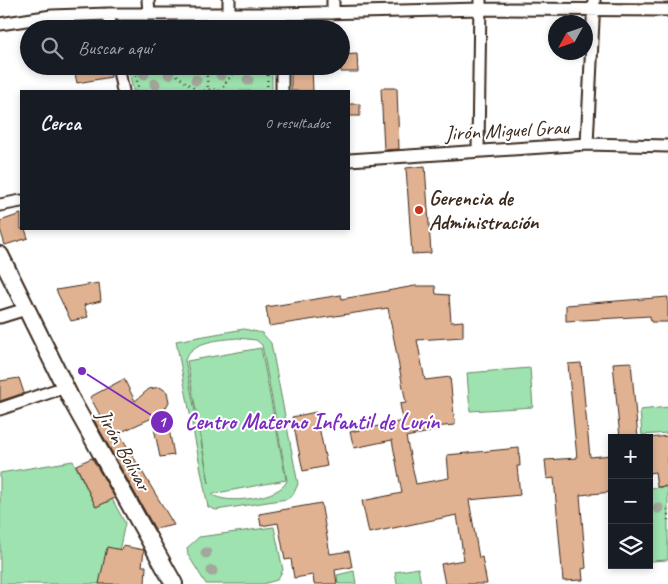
<!DOCTYPE html>
<html lang="es">
<meta charset="utf-8">
<style>
:root{--surface:#171b24;--page:#242831;--text:#f1f3f6;--muted:#9ea1a6;--line:#363941}
body{margin:0;font-family:Caveat,sans-serif;background:var(--page);color:var(--text)}
.controls{position:absolute;right:15px;bottom:15px;display:grid;overflow:hidden;border-radius:0px;box-shadow:0 2px 8px #0003}
.controls button{width:45px;height:45px;display:grid;place-items:center;padding:0;border:0;border-bottom:1px solid var(--line);background:var(--surface);color:var(--text);font:25px sans-serif}
.compass{position:absolute;left:548px;top:15px;width:45px;height:45px;border-radius:50%;background:var(--surface);box-shadow:0 2px 8px #0003;rotate:230deg}
.list{margin:0;padding:0;list-style:none}
h2{display:flex;justify-content:space-between;align-items:center;height:65px;margin:0;padding:0 20px;font-size:21px}
h2 small{font-size:16px;font-weight:400;color:var(--muted)}
.icon{flex:none;width:28px;height:28px;fill:none;stroke:currentColor;stroke-width:2;stroke-linecap:round;stroke-linejoin:round}
.map{position:relative;flex:none;width:668px;height:584px;overflow:hidden}
.search{position:absolute;background:var(--surface);box-shadow:0 2px 8px #0003;left:20px;top:20px;width:330px;height:55px;display:flex;align-items:center;gap:12px;box-sizing:border-box;padding:0 18px;border-radius:28px;color:var(--muted);font-size:19px}
.panel{position:absolute;background:var(--surface);box-shadow:0 2px 8px #0003;left:20px;top:90px;width:330px;height:140px;border-radius:0px}
.map>svg:first-child{display:block}
</style>
<div class="map">
<svg width="668" height="584" viewBox="0 0 668 584">
<rect width="100%" height="100%" fill="#fff"/>
<filter id="ink" filterUnits="userSpaceOnUse"><feTurbulence type="fractalNoise" baseFrequency=".02" numOctaves="2"/><feDisplacementMap in="SourceGraphic" scale="10" xChannelSelector="R" yChannelSelector="G"/><feConvolveMatrix kernelMatrix="1 2 1 2 8 2 1 2 1" color-interpolation-filters="sRGB"/></filter>
<g filter="url(#ink)">
<path fill="#9de2af" stroke="#6c8666" fill-rule="evenodd" d="M273,21v8h-97z
M128,66h144v25h-139z
M244,329l18,4 9,10 27,141 -5,11 -6,4 -71,11 -8,-3 -32,-166zM238,338l18,2 6,5 25,135c-4,18 -63,26 -75,14l74,-14 -25,-132 -74,13 22,122 -24,-123c7,-20 36,-20 53,-22z
M530,368l3,39 -63,4 -3,-38z
M668,407v26l-26,2 -2,-25z
M73,461l23,46 16,-8 13,24 -13,61h-112v-111z
M668,487v73l-17,1 -2,-73z
M274,527l9,43 -6,10 -14,4h-57l-18,-29 -1,-7 12,-11z
M418,568l3,16h-24l-2,-12z
M354,571l2,13h-18l-1,-9z"/>
<path fill="#e0b291" stroke="#3b2a1e" d="M357,54l1,18h-17v-17z
M78,66h31l2,11 -34,6 -3,-14z
M291,66h21l1,25h-22z
M381,88h16l2,61 -15,1z
M349,104h11v12h-11z
M425,166l6,87 -19,1 -6,-86z
M21,214v15h4l3,9 -23,7 -5,-16v-8z
M99,283l2,18 -17,4 4,12 -17,4 -15,-31z
M415,286h20l1,8 13,1 2,27 12,-1v16l-46,3 8,40 25,-3 5,48 -21,2v4l-28,6 10,47 33,-6 -2,-23 72,-7 1,18h-3l3,29 -51,5 10,58 3,-1 5,27h-42l-4,-20 23,-4 -7,-45 -88,18 -7,-32 40,-8 -10,-53 -38,8 -4,-16 53,-11 -3,-17 6,-1 -18,-95 -119,18 -3,-19 75,-12 1,4z
M668,297v25h-17l-1,-6 -84,5v-16z
M631,362l7,76h-18l-7,-75z
M581,363l9,94 22,-2v37l-32,3 6,73 -4,1 1,11 -20,1 -9,-103 -7,1 -2,-19 32,-2 -9,-94z
M19,378l5,15 -24,8v-20z
M124,379l11,22 14,-12 11,-2 7,5 2,10 -4,7 9,46 -14,2 -8,-39 -33,15 55,92 -19,4 -62,-111 7,-3 -10,-18z
M316,412l11,54 -24,5 -11,-54z
M668,436v50l-11,1 -2,-15 -6,1v-35z
M92,458l23,40 -19,9 -20,-42z
M321,503l9,51 19,-3 3,16 -17,3 2,14h-23l-1,-9 -19,3 -3,-19 -6,1 -7,-37 -17,3 -2,-12z
M123,546l21,4 -2,16h4l-1,18h-46l8,-37 15,3z"/>
<g fill="none" stroke-linecap="round" stroke-linejoin="round">
<g stroke="#3b2a1e" stroke-width="15">
<path id="street" d="M148,0l1,14
M229,0v14
M333,0v13
M108,14l3,15
M281,14v15
M0,24l52,-8 56,-2h173l199,-5 188,1
M118,66l5,25
M282,66v25
M587,144l7,-144
M478,150l2,-150
M349,160l238,-16 81,2
M0,205l21,-4
M0,317l26,-8
M0,409l65,-22"/>
</g>
<g stroke="#3b2a1e" stroke-width="20">
<path id="secondary" d="M0,255l72,146 102,183"/>
</g>
<path stroke="#3b2a1e" stroke-width="2.5" stroke-dasharray="1 4" stroke-linecap="butt" d="M134,66l5,25
M165,66l32,25
M206,66l2,24
M204,91l8,-2 8,2
M220,91l18,-25
M267,91l1,-23
M668,509v15"/>
<use href="#street" stroke="#fff" stroke-width="11"/>
<use href="#secondary" stroke="#fff" stroke-width="16"/>
</g>
<g fill="#a3a89b">
<circle cx="144" cy="74" r="5.5"/>
<circle cx="169" cy="74" r="5.5"/>
<circle cx="221" cy="75" r="5.5"/>
<circle cx="196" cy="80" r="5.5"/>
<circle cx="248" cy="80" r="5.5"/>
<circle cx="155" cy="84" r="5.5"/>
<circle cx="658" cy="508" r="5.5"/>
<circle cx="206" cy="553" r="5.5"/>
<circle cx="212" cy="571" r="5.5"/>
</g>
</g>
<circle fill="#c8321e" stroke="#fff" stroke-width="2" cx="419" cy="210" r="5"/>
<g text-anchor="middle" dominant-baseline="central" stroke-width="4" stroke-linejoin="round" paint-order="stroke">
<g font-size="21" fill="#3b2a1e" stroke="#fff">
<text transform="translate(507 130) rotate(-3)">Jirón Miguel Grau</text>
<text transform="translate(124 450) rotate(61)">Jirón Bolívar</text>
</g>
<g font-size="21" font-weight="bold" fill="#3b2a1e" stroke="#fff" text-anchor="start">
<text x="429" y="198">Gerencia de<tspan x="429" dy="24">Administración</tspan></text>
</g>
</g>
<path fill="none" stroke="#7b2cbf" stroke-width="2" d="M82 371L162 422"/>
<g fill="#7b2cbf" stroke="#fff" stroke-width="2">
<circle cx="82" cy="371" r="5"/>
<circle cx="162" cy="422" r="12"/>
</g>
<g font-size="15" text-anchor="middle" font-weight="bold" fill="#fff">
<text x="162" y="427">1</text>
</g>
<g font-size="22" text-anchor="middle" font-weight="bold" fill="#7b2cbf" stroke="#fff" stroke-width="4" stroke-linejoin="round" paint-order="stroke">
<text x="312" y="429">Centro Materno Infantil de Lurín</text>
</g>
</svg>
<div class="controls">
<button>+</button>
<button>−</button>
<button><svg class="icon" aria-label="layers" viewBox="0 0 24 24"><path d="M12 4l9 5-9 5-9-5zM3 14l9 5 9-5"/></svg></button>
</div>
<svg class="compass" viewBox="-18 -18 36 36"><path d="M0-13l5 13h-10z" fill="#e53935"/><path d="M0 13l5-13h-10z" fill="#9ea1a6"/></svg>
<div class="search"><svg class="icon" aria-label="search" viewBox="0 0 24 24"><circle cx="10" cy="10" r="6"/><path d="M15 15l6 6"/></svg>Buscar aquí</div>
<section class="panel">
<h2>Cerca<small>0 resultados</small></h2>
<ul class="list">
</ul>
</section>
</div>
